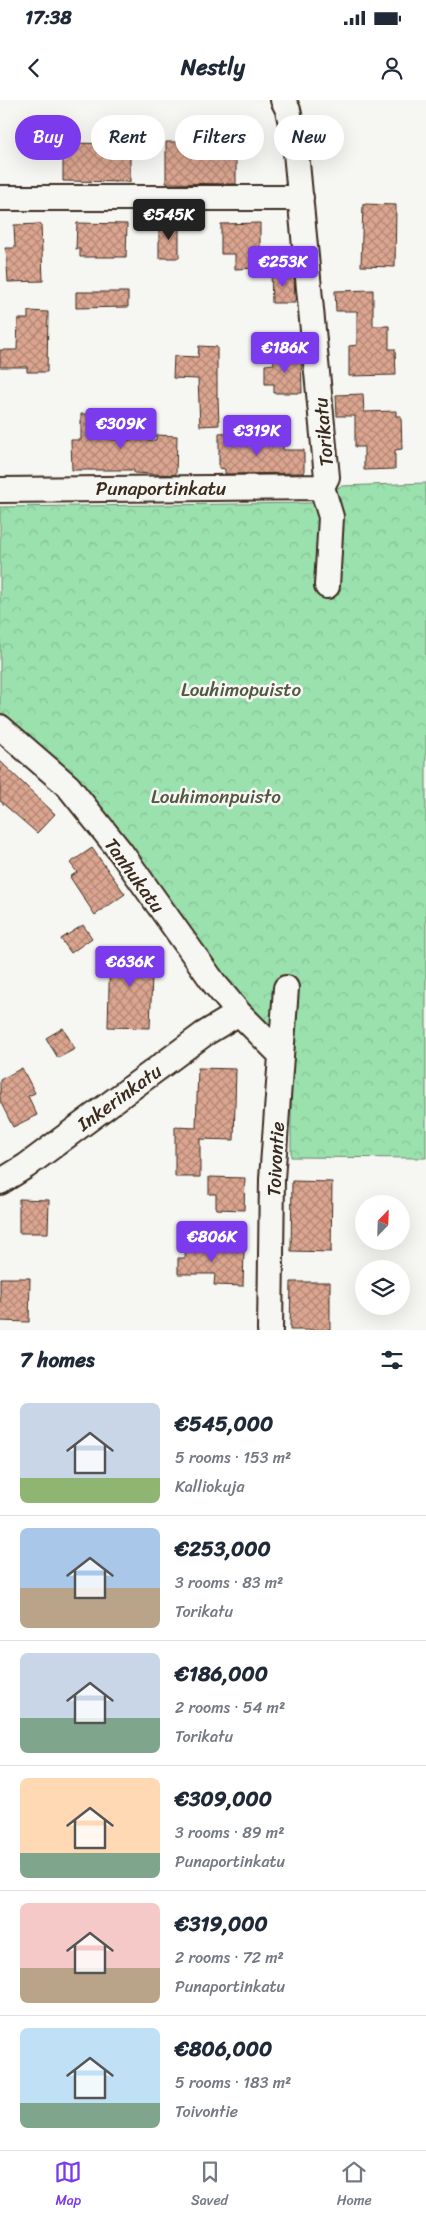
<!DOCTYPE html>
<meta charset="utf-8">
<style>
body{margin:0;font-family:Sriracha,sans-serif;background:#f2f2f3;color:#1f2937;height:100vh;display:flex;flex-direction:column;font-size:19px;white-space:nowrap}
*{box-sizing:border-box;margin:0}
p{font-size:16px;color:#747a83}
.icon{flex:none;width:28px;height:28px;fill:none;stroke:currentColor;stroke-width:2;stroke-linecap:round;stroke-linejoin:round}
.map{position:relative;height:1230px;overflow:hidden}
.panel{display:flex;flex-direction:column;background:#fff;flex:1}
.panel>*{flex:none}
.banner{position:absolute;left:15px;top:15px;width:396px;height:45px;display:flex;gap:10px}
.needle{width:32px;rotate:23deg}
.buttons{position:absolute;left:355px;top:1095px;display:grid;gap:10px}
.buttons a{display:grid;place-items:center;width:55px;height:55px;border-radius:50%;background:#fff;box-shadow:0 5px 20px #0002;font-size:25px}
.price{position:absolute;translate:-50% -42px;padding:0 11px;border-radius:5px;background:#7c3aed;color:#fff;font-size:16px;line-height:32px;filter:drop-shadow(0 1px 2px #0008)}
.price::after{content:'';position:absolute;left:50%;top:30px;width:15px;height:11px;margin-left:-8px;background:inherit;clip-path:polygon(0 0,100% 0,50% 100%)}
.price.on{background:#222;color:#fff}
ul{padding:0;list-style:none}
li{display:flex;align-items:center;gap:15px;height:125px;padding:0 20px}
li+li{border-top:1px solid #e0e1e3}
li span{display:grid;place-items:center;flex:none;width:140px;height:100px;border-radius:8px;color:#555}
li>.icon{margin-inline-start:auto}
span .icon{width:60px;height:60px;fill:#fffc;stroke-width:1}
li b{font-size:21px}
h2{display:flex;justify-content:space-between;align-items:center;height:60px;padding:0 20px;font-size:21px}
.chip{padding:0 18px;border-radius:22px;background:#fff;box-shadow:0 5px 20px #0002;font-size:18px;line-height:45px}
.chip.on{background:#7c3aed;color:#fff}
.status{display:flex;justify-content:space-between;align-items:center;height:35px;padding:0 25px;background:#fff;direction:ltr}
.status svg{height:14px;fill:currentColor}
header{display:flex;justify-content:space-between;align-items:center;height:65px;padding:0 20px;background:#fff;font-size:22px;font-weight:700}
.tab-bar{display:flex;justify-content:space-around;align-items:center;height:70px;border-top:1px solid #e0e1e3;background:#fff;font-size:14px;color:#747a83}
.tab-bar a{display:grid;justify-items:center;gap:2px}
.tab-bar .on{color:#7c3aed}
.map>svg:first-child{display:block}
.park{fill:url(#park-crowns);stroke:#6a8666}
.building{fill:url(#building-cross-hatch);stroke:#3b2a1e}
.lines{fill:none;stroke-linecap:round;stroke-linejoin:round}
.street-casing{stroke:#3b2a1e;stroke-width:28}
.street{stroke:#f6f6f2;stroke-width:24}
.labels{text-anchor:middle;stroke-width:5;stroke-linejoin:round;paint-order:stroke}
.street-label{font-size:19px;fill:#3b2a1e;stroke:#f6f6f2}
.park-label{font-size:19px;fill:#535842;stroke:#f6f6f2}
</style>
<div class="status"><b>17:38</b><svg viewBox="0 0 49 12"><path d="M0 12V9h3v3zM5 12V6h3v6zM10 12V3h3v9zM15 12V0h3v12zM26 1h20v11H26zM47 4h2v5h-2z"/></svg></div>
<header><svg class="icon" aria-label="back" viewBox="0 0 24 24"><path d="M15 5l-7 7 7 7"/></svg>Nestly<svg class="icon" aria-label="person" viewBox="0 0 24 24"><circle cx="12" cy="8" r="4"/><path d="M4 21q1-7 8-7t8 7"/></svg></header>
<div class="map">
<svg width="426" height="1230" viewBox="0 0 426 1230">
<defs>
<pattern id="park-crowns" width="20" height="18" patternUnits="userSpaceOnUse" patternTransform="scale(1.25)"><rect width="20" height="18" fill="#9ae1ae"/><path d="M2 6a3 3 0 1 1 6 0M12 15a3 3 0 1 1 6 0" fill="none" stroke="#86c195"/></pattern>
<pattern id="building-cross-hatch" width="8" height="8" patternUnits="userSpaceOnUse" patternTransform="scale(1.25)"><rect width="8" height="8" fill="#dba590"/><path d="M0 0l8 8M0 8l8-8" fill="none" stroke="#b38775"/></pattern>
</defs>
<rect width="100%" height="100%" fill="#f6f6f2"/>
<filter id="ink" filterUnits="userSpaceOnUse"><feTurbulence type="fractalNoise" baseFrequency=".02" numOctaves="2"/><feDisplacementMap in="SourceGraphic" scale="10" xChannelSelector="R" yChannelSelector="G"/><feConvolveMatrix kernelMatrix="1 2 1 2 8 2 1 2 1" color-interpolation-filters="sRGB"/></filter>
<g filter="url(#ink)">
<path class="park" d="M426,383V1058L291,1057V954L222,877L131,744L70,672L0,618V407L313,403L341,386Z"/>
<path class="building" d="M166,42H236V84L166,83Z
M63,43L130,44V82L63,81Z
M363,104L396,105L395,167L361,166Z
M77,123L127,124L126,157H80V149H76Z
M260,123V168L235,169V154H221V124Z
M41,124L43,181L8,182L6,148H15L14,125Z
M159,124H179V158H159Z
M271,172H294L295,203H272Z
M373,190V226H389V249H395L396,275L349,276V246L357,245V211H336L335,191Z
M76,192H128V207L76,208Z
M28,211L48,212L47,272H27V267H0V250H17L18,219H28Z
M199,246L217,247V298H218L219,325L200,326L198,279L173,278L174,256L198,257Z
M273,255H301L302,293H274V284H265V265L274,264Z
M363,294L364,312L396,311V316H401L402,349L395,350V369L364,370V347H355V316H337L336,295Z
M81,314H112V340H156V335L177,336L176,375L134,373V370H72L71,340H81Z
M237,332V340L264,339V344H283V350H304V373L225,374V369L219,368V333Z
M0,661L55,714L37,733L0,701Z
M92,748L125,794L95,815L70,777L77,772L70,763Z
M83,825L92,838L71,853L61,839Z
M110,848L153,849L150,928L108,927Z
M63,928L75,949L58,958L46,938Z
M22,968L35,993L28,996L37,1015L13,1027L0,1001V980Z
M198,968L236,969L234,1040L200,1039V1077H175V1027L196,1028Z
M209,1077L245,1078L244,1110L216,1109V1094H209Z
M292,1081L332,1082L331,1152L291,1151Z
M19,1099L49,1100L48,1133H19Z
M186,1136L207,1137V1150L244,1151L243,1186L214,1185L215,1174H178V1158H185Z
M0,1178H30L29,1222L0,1221Z
M291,1182H330V1230H290Z"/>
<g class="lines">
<defs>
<path id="street" d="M283,0L288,10L295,42L327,377L322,387L331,417L327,486
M0,98H301
M0,390L322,387
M0,627L68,686L120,751L214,883L239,913L280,954
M0,1082L26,1066L204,934L239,913
M270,1230L272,1079L286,888"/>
</defs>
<use href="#street" class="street-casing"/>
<use href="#street" class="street"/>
</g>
</g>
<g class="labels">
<g class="street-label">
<text transform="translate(323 332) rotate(-95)" y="7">Torikatu</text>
<text x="161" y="395">Punaportinkatu</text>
<text transform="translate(135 775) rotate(54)" y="7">Tanhukatu</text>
<text transform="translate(119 997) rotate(-36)" y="7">Inkerinkatu</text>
<text transform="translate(275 1059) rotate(-87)" y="7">Toivontie</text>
</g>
<g class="park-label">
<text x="241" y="596">Louhimopuisto</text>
<text x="216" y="703">Louhimonpuisto</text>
</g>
</g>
</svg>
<div class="buttons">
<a><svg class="needle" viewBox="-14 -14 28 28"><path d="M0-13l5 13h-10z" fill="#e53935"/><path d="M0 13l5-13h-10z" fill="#747a83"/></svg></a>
<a><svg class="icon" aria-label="layers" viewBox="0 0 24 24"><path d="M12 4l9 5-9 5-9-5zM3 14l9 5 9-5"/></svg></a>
</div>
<b class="price on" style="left:169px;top:141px">€545K</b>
<b class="price" style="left:283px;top:188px">€253K</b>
<b class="price" style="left:285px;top:274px">€186K</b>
<b class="price" style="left:121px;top:350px">€309K</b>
<b class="price" style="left:257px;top:357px">€319K</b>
<b class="price" style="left:130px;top:888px">€636K</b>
<b class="price" style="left:212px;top:1163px">€806K</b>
<div class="banner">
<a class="chip on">Buy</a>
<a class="chip">Rent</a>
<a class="chip">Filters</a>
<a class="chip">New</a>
</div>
</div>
<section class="panel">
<h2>7 homes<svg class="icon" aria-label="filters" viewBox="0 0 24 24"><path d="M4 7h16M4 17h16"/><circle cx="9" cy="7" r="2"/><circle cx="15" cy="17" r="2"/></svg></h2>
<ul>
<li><span style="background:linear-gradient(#c9d6e8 75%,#8fb573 0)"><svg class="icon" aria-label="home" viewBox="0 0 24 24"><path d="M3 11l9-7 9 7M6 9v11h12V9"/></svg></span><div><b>€545,000</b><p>5 rooms · 153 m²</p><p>Kalliokuja</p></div></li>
<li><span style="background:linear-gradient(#a9c7e8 60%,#b9a48a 0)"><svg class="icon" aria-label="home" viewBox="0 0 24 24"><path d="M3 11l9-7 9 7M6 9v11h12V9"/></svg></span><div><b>€253,000</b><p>3 rooms · 83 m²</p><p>Torikatu</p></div></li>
<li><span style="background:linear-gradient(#c9d6e8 65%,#7fa58c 0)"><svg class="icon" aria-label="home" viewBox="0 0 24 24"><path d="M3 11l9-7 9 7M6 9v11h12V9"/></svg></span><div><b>€186,000</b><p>2 rooms · 54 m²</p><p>Torikatu</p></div></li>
<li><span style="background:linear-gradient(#ffd9b3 75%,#7fa58c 0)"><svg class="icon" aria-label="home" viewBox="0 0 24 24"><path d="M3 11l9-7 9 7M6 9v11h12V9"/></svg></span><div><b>€309,000</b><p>3 rooms · 89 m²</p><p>Punaportinkatu</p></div></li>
<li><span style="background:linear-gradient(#f6c9c9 65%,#b9a48a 0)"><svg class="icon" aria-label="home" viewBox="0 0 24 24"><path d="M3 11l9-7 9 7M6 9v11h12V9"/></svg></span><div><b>€319,000</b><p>2 rooms · 72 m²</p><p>Punaportinkatu</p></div></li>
<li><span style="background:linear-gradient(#bfe0f5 75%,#7fa58c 0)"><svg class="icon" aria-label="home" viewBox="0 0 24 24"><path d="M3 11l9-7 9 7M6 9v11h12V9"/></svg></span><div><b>€806,000</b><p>5 rooms · 183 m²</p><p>Toivontie</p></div></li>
</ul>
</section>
<nav class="tab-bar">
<a class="on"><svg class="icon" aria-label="map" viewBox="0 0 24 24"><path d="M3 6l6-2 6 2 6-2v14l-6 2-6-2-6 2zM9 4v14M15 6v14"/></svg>Map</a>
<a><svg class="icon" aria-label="saved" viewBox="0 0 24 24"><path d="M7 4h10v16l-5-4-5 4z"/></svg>Saved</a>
<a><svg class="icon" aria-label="home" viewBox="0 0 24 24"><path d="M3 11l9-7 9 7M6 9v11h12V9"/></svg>Home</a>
</nav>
